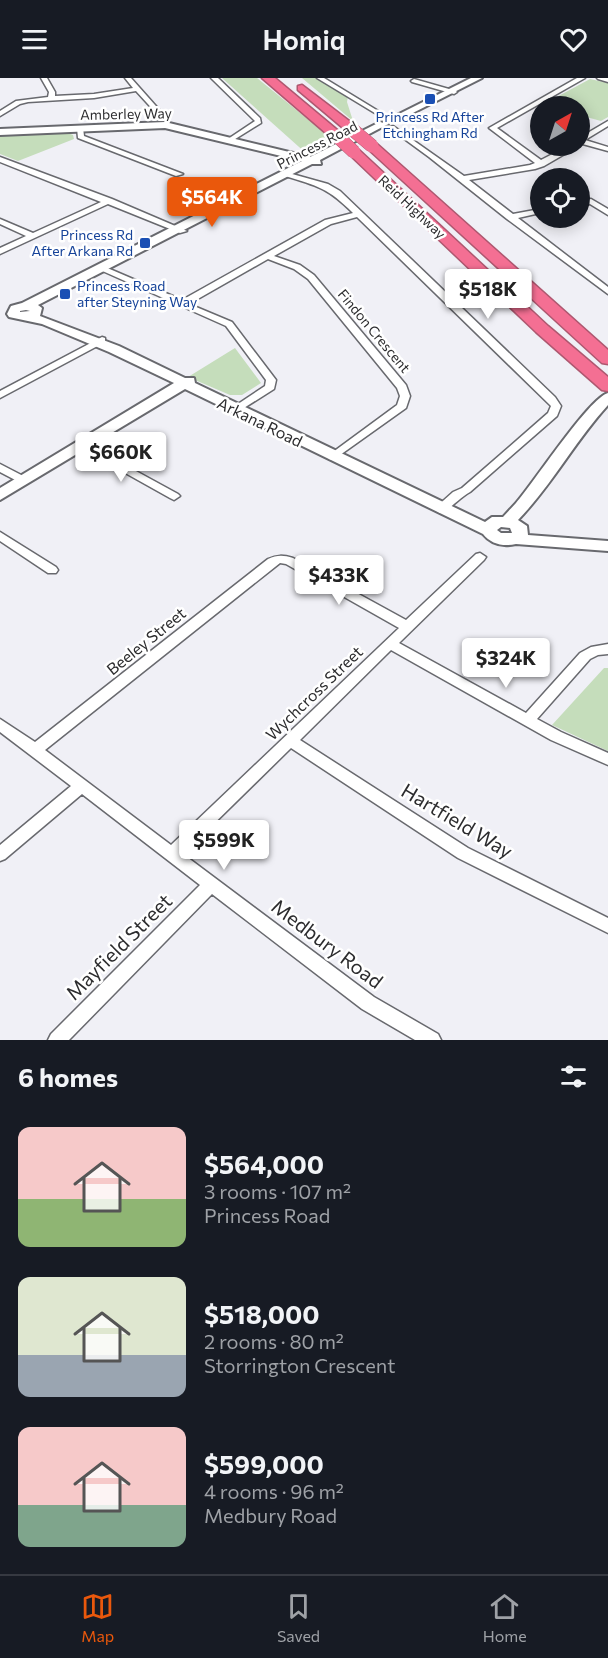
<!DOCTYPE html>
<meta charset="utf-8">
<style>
body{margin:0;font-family:Commissioner,sans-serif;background:#20242c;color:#f1f3f6;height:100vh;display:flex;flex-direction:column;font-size:22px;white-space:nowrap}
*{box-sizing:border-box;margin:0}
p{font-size:20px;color:#9ea1a6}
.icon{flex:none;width:33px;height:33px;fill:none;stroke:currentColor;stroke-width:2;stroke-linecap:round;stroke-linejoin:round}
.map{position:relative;height:962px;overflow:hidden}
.details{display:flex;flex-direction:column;background:#171b24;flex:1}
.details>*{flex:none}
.needle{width:39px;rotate:39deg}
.controls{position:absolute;left:530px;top:18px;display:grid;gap:12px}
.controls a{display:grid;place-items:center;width:60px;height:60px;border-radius:50%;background:#171b24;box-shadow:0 3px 15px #0003;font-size:30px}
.price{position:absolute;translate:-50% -51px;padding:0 14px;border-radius:6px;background:#fff;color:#222;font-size:20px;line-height:39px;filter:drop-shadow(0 2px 3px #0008)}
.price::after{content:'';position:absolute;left:50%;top:36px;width:18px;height:14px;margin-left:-9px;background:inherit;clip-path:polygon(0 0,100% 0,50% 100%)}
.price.selected{background:#ea580c;color:#fff}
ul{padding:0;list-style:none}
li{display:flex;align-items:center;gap:18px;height:150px;padding:0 18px}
li span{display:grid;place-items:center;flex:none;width:168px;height:120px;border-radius:12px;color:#555}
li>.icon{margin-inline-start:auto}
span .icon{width:72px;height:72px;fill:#fffc;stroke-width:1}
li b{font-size:26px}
h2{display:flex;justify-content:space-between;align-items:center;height:72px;padding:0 18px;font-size:26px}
header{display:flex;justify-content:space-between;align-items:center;height:78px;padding:0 18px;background:#171b24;font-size:27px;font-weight:600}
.dock{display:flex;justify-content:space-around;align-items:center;height:84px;border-top:2px solid #363941;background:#171b24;font-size:16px;color:#9ea1a6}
.dock a{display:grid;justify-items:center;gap:3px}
.dock .selected{color:#ea580c}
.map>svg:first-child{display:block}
.green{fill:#c5ddbb}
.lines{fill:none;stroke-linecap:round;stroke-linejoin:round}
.street-casing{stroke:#68696e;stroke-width:3}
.secondary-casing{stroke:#68696e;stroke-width:4}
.highway-casing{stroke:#ae5870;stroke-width:3}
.street{fill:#fff;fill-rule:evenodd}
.secondary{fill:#fff;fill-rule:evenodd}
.highway{fill:#f46f93;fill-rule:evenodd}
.highway-bridge-casing{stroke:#ae5870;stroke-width:14;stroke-linecap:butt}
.highway-bridge{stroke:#f46f93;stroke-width:13}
.transit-dot{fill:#1a4fb4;stroke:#fff;stroke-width:2}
.labels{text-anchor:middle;stroke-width:5;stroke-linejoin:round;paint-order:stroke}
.far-street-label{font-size:14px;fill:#2c2c2e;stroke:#fff}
.far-transit-label{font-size:14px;fill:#164399;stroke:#fff}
.street-label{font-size:16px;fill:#2c2c2e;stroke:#fff}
.near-street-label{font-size:20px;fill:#2c2c2e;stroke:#fff}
</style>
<header><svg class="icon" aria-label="menu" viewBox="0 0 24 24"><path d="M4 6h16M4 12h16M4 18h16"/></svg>Homiq<svg class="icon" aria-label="heart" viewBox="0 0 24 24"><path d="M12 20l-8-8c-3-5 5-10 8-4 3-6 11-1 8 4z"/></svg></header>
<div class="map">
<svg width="608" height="962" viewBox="0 0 608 962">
<rect width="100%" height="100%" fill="#f0f0f6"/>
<path class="green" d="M222,0H257L336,64L308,77Z
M302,0H326L348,18L347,24L353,43Z
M590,1L608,5V39L601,43L579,37V28L542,27Z
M63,53L73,57L74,61L18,83L0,76V56Z
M235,270L261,305L242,317H230L188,299Z
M604,590H608V673L552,647Z"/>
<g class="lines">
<defs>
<path id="street" d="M41,0H47L55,14V18L94,16L133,10L125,0H131L163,36L158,37L136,13L94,20L28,24L20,26L0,38V33L16,23L48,19L49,14Z
M211,0H218L260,40L261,45L232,63H228V61L255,43Z
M317,0H324L393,42L388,43Z
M577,0H585L497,50L541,82L568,68H575V70L544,88L535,91L469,102L513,136L540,131V135L518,140L608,209V216L507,141L429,79L388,49L393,48L464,98L530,87L535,85L489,50Z
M597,0H608V4L598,1Z
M414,1L456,13L457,14L454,16L412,4L411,3Z
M608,43V48L585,62L608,69V73L579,65V60Z
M80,48L83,50L84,58L183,96L176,98L78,60L77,50Z
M0,79L112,121L187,153L180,155L108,126L0,176V170L26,158L0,146V141L33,155L101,124L0,84Z
M285,94L328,106L340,113L555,319L561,328L557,338L470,414C459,420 451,431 440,435L434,431L453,414L462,410L548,335L551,328L357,139L331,146L274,178L300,187L314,197L406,307L410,318L406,330L333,382L329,381L328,379L329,377L397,327L400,318L397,310L308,201L294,191L268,181L189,226L232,244L276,302L274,311L236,335L231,332L232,330L265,308L266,302L226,248L98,191L105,189L182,222L325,142L353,135C328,110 318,108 285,98Z
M591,121L608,131V137L590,126L579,128V124Z
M102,259L105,260V264L0,320V313Z
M81,363L178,416L180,418L174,422L170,420L77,368L76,366Z
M0,386L27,400L29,402L27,404H19L0,394Z
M0,454L56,489L58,492L56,495H48L0,463Z
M480,475L486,479L484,482L399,565L526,635L580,575L591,569L608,566V576L598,577L590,581L537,641L561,654L608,675V687L551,662L391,572L300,662L468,770L608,840V855L458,780L291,670L183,776L374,919L438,956L441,962H415L362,931L212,816L69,962H48L51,956L200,807L82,716L5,781L0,783V767L71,708L0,654V641L35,664L268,481C277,477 283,477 293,480L406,542L476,476ZM280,485L286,486L399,550L171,767L45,672Z"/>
<path id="secondary" d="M471,0H482L395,44L387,42Z
M165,44L310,79L380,44L388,46L320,82L321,86H312L38,227L42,230L40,238L119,268L185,300H194L195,305L485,444L492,439H503L516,425C533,406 589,320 608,315V327C575,363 552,407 518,442L527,448L528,457L608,463V473L516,466C503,469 491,466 483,456L185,311L0,422V410L174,305L109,274L42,246L9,239L7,236L11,228L22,225L302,83L165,50L0,57V51ZM26,232L30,233L20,234V233ZM501,449L510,450L512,455H501L497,452Z"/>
<path id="highway" d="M262,0H275L342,56L344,59L342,62H334Z
M302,7L357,49V55H349L298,12V8Z
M372,64L376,65L608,272V286L602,285L368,71L366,68L368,65Z
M354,70L358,71L548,248L608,299V313L602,312L536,254L350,77L348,74Z"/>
</defs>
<use href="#street" class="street-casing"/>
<use href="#secondary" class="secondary-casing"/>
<use href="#highway" class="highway-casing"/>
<use href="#street" class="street"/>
<use href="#secondary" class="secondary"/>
<use href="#highway" class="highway"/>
<defs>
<path id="highway-bridge" d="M353,52L372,68
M338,59L354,74"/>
</defs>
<use href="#highway-bridge" class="highway-bridge-casing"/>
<use href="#highway-bridge" class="highway-bridge"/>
</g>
<g class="transit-dot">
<rect x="424" y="15" width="12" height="12" rx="3"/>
<rect x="139" y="159" width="12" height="12" rx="3"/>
<rect x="59" y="210" width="12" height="12" rx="3"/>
</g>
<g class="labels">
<g class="far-street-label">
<text transform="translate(126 36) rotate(-1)" y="5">Amberley Way</text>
<text transform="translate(317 67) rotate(-27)" y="5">Princess Road</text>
<text transform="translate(412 129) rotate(43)" y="5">Reid Highway</text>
<text transform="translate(374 253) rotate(50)" y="5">Findon Crescent</text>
</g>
<g class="far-transit-label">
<text x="430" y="44">Princess Rd After<tspan x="430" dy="16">Etchingham Rd</tspan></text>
<text x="133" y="162" text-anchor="end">Princess Rd<tspan x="133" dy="16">After Arkana Rd</tspan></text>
<text x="77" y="213" text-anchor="start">Princess Road<tspan x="77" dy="16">after Steyning Way</tspan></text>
</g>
<g class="street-label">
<text transform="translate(260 344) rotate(26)" y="6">Arkana Road</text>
<text transform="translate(146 563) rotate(-39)" y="6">Beeley Street</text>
<text transform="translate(314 615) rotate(-44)" y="6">Wychcross Street</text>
</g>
<g class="near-street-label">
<text transform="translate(457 743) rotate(31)" y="7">Hartfield Way</text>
<text transform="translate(327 866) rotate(37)" y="7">Medbury Road</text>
<text transform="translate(119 869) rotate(-45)" y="7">Mayfield Street</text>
</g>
</g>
</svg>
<div class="controls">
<a><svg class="needle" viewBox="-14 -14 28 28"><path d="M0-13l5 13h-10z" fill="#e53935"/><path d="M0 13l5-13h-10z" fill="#9ea1a6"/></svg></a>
<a><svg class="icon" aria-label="locate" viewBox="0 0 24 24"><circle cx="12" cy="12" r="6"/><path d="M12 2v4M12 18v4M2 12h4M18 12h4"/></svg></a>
</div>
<b class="price selected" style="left:212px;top:150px">$564K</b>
<b class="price" style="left:488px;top:242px">$518K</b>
<b class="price" style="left:121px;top:405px">$660K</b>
<b class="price" style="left:339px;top:528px">$433K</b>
<b class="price" style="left:506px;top:611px">$324K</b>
<b class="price" style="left:224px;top:793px">$599K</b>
</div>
<section class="details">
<h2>6 homes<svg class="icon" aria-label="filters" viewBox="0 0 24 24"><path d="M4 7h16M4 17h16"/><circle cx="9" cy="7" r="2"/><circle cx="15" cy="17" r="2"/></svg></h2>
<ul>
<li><span style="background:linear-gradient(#f6c9c9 60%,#8fb573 0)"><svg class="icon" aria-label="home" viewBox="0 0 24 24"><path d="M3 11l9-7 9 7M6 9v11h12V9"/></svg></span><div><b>$564,000</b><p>3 rooms · 107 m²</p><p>Princess Road</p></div></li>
<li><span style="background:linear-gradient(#dfe7d0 65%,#9aa5b1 0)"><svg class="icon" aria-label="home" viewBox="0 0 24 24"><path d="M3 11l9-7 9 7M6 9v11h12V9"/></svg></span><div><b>$518,000</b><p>2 rooms · 80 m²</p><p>Storrington Crescent</p></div></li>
<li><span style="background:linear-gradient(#f6c9c9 65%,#7fa58c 0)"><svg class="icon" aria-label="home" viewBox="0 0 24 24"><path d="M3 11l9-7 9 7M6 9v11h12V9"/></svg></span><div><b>$599,000</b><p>4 rooms · 96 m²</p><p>Medbury Road</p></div></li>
</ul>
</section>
<nav class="dock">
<a class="selected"><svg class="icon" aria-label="map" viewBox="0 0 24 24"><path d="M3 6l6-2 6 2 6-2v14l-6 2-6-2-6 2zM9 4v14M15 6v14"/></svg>Map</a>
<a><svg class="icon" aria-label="saved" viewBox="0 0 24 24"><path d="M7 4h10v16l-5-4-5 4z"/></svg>Saved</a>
<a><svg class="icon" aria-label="home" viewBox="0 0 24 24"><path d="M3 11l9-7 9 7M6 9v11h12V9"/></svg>Home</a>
</nav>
